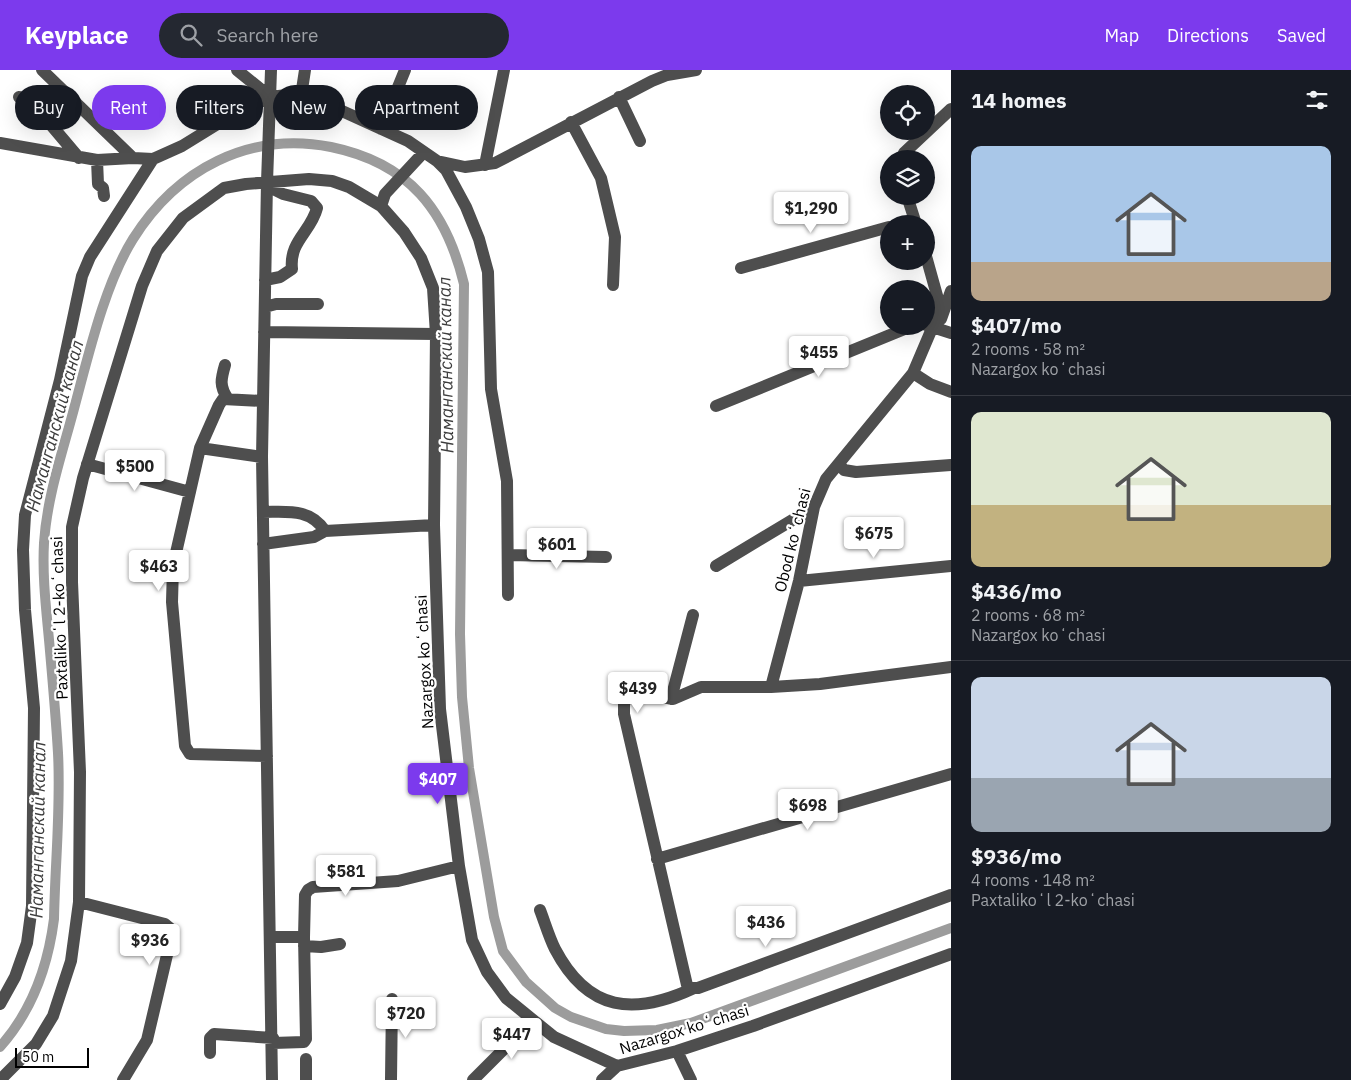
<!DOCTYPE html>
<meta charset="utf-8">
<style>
body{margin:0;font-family:"IBM Plex Sans",sans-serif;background:#242831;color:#f1f3f6;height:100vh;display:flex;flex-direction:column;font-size:19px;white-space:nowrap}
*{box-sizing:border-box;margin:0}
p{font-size:16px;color:#9ea1a6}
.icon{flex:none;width:28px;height:28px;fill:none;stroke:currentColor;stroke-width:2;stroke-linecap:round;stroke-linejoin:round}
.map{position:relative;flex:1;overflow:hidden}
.panel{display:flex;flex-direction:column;background:#171b24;width:400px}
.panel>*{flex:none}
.hud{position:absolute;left:15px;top:15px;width:475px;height:45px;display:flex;gap:10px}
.fabs{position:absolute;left:880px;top:15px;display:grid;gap:10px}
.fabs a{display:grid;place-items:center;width:55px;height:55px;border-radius:50%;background:#171b24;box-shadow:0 5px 20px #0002;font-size:25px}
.scale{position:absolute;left:15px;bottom:12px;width:74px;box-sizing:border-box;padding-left:5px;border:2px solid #000;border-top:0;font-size:14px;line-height:18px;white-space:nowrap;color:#000;-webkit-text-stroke:4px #fff;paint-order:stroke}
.price{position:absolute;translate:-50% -42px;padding:0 11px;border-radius:5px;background:#fff;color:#222;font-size:16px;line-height:32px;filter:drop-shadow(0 1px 2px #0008)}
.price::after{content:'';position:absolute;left:50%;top:30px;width:15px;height:11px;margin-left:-8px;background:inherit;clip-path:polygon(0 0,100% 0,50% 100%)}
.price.on{background:#7c3aed;color:#fff}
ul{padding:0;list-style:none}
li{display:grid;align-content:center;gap:10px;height:265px;padding:0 20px}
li+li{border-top:1px solid #363941}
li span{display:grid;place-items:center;height:155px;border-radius:10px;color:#555}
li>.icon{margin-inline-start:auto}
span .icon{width:90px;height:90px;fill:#fffc;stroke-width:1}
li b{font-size:21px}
h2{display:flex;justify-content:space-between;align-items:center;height:60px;padding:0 20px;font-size:21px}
.chip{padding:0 18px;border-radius:22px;background:#171b24;box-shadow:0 5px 20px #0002;font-size:18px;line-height:45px}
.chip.on{background:#7c3aed;color:#fff}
header{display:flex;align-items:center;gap:30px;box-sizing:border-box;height:70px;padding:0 25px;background:#7c3aed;color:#fff}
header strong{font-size:24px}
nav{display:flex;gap:28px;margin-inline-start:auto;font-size:18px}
.search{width:350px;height:45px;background:#242831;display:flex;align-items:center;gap:12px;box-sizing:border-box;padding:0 18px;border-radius:28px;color:#9ea1a6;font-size:19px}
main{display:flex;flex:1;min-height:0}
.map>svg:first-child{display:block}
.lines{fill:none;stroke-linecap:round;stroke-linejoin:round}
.canal{stroke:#9c9c9c;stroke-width:10}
.minor{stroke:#4e4e4e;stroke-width:12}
.labels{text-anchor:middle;stroke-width:4.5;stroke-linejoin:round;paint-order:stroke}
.street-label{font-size:16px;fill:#000;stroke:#fff}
.water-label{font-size:18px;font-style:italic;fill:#3d3d3d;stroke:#fff}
</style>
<header>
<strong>Keyplace</strong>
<div class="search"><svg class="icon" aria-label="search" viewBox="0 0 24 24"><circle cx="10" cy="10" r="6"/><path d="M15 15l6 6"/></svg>Search here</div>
<nav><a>Map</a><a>Directions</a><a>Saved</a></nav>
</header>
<main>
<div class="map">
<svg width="951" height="1010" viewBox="0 0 951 1010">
<rect width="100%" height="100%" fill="#fff"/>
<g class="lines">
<path class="canal" d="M0,977C32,941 48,896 54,849C55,794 61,738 58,683C56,649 53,615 50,581C47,545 42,510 44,473C47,426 63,381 75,335C89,283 105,214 133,169C177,99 249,61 331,77C409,93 446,140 464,214L460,564L462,627L469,698L494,847L503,881L526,912L555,938L571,947L606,959L624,961L657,960L691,953L951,858"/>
<path class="minor" d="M42,0L133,88
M237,0L269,26
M271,0L267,112L262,387L272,1010
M301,26L305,0
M19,27L46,49L79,88
M619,27L640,71
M571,52L601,108L615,167L613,215
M381,59L405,0
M0,73L97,90L133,88L153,89L182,76L242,39L270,27L287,25L310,28L342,41L408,71L437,91L446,100L466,137L479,169L488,202L491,319L507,411L508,525
M902,89L904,83L951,39
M97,90L98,114L103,118L104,126
M437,91L465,97L495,93L652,11L667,5L696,0
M485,95L504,0
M907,126L916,154
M381,136L385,124L424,82
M901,154L914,150
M926,186L938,229L933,256L913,303L826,409L814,437L799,511L771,617L820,614L951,597
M741,198L889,157
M265,210L280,207L292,199C289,171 311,162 317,138L311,131L283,124L267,116
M265,237L276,234H318
M941,249L951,221
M926,255L951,263
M264,262L436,264
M225,295C221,309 219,316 228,329
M913,303L930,314L951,322
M263,331L223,329L219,335L200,378L173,496L172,532L185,676L190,684L267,686
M716,336L912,256
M200,378L262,387
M87,394L190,422
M839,394L844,400L856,402L951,395
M263,442C287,442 310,438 325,461L434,455
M263,474L314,467L325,461
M508,485L606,487
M716,496L814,437
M799,511L951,496
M771,617H701L673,629C654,628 639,608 624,633V644L687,915L690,918H698L951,825
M671,629L693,545
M657,789L951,704
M79,832L165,854L171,859V868L147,970L123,1010
M540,840C545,853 549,867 555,879C588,942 634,946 694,918
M271,867H304L305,825L308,820L313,817L398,811L459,796
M304,876L321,877L340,874
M0,934L15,907L27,873L32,836L34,638L25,540L23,480L25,445L60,310L82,206L90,187L153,89
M273,973L304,972L306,969L304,867
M677,981L691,1010
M210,983V968L214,964L273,968
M306,989V1010
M0,1010L36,974L53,946L71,891L79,832L80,702L72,512V457L83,408L142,216L157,181L183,148L224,118L246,114L309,109L332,111L349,117L381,136L404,162L421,188L433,218L436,264L434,455L440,639L459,796L472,870L487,902L506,928L554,967L617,996L677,981L753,956L951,884
M391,1010L392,929
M473,1010L533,950
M602,1010L617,996"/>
</g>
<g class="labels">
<g class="street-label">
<text transform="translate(792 470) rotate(-76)" y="6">Obod koʻchasi</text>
<text transform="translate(59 548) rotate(-92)" y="6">Paxtalikoʻl 2-koʻchasi</text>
<text transform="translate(424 592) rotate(-93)" y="6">Nazargox koʻchasi</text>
<text transform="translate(684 959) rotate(-17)" y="6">Nazargox koʻchasi</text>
</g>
<g class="water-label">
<text transform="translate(446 295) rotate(-91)" y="6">Наманганский канал</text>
<text transform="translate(55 356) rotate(-75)" y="6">Наманганский канал</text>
<text transform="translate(38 760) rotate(-89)" y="6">Наманганский канал</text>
</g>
</g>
</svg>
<div class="fabs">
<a><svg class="icon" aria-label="locate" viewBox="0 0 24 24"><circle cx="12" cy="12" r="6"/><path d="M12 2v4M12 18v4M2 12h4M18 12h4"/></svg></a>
<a><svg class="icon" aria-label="layers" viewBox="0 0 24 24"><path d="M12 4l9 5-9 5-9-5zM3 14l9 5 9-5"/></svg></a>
<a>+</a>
<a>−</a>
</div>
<div class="scale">50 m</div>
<b class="price" style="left:811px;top:164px">$1,290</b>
<b class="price" style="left:819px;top:308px">$455</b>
<b class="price" style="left:135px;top:422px">$500</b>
<b class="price" style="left:874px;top:489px">$675</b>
<b class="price" style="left:557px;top:500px">$601</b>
<b class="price" style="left:159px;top:522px">$463</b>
<b class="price" style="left:638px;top:644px">$439</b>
<b class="price on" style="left:438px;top:735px">$407</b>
<b class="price" style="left:808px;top:761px">$698</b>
<b class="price" style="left:346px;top:827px">$581</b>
<b class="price" style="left:766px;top:878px">$436</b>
<b class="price" style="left:150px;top:896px">$936</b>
<b class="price" style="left:406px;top:969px">$720</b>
<b class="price" style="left:512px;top:990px">$447</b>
<div class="hud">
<a class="chip">Buy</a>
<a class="chip on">Rent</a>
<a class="chip">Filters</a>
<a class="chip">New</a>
<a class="chip">Apartment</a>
</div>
</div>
<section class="panel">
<h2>14 homes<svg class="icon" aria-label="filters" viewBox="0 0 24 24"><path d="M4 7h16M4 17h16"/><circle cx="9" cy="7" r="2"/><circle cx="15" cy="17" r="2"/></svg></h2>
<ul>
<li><span style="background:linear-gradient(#a9c7e8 75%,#b9a48a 0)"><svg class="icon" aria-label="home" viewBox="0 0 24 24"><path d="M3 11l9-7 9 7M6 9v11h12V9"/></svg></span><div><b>$407/mo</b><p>2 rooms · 58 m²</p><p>Nazargox koʻchasi</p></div></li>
<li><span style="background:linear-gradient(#dfe7d0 60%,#c2b280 0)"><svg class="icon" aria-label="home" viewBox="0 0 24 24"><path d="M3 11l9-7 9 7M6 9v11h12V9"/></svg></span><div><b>$436/mo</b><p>2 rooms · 68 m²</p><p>Nazargox koʻchasi</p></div></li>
<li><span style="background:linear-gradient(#c9d6e8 65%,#9aa5b1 0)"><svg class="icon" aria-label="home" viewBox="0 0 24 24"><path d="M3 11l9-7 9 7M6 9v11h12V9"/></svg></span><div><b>$936/mo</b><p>4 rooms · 148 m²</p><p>Paxtalikoʻl 2-koʻchasi</p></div></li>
</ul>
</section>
</main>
